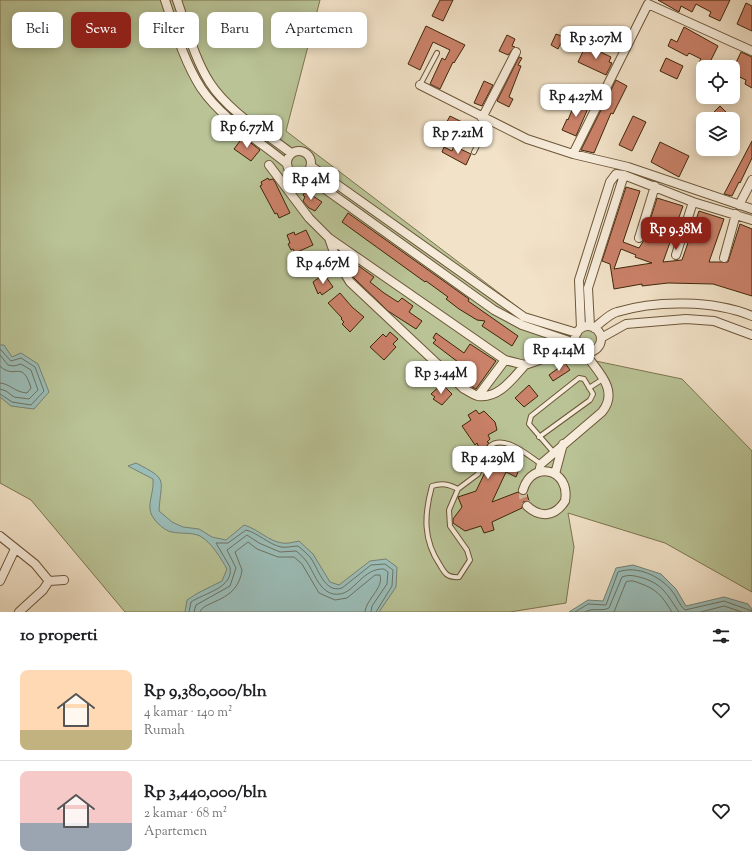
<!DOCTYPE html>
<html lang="id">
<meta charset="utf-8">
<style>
body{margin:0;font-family:"Sorts Mill Goudy",serif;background:#f2f2f2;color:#202124;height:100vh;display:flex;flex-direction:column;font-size:15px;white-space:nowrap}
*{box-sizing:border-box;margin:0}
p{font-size:13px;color:#757577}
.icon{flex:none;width:22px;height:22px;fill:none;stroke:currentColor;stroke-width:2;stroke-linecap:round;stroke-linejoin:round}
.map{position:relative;height:612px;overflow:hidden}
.details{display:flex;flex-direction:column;background:#fff;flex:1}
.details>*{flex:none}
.top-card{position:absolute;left:12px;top:12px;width:400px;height:36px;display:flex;gap:8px}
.buttons{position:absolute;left:696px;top:60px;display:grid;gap:8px}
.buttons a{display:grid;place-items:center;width:44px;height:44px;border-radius:8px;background:#fff;box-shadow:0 2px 10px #0003;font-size:20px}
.price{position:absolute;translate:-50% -34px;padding:0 9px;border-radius:8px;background:#fff;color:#222;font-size:13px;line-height:26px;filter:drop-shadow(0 1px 2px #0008)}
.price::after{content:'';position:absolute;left:50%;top:24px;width:12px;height:9px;margin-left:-6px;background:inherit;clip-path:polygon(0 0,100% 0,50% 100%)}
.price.on{background:#8f2418;color:#fff}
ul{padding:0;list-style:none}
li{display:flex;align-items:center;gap:12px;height:100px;padding:0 20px}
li+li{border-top:1px solid #e0e0e0}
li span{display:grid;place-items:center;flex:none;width:112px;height:80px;border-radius:8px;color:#555}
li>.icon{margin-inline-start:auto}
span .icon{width:48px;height:48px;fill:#fffc;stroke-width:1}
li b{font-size:17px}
h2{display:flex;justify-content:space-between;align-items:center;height:48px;padding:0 20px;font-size:17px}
.pill{padding:0 14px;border-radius:8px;background:#fff;box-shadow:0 2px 10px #0003;font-size:14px;line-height:36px}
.pill.on{background:#8f2418;color:#fff}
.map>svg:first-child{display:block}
.green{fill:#b9c396;stroke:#7c754f}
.water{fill:#9bbdb8;stroke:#768172}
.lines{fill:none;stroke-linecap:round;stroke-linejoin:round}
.shore{stroke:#6d7260;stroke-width:1}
.building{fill:#ca8169;stroke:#3f2708;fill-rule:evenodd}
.minor-tunnel{stroke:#cebda2;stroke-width:8;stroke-dasharray:8 4;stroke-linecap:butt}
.service-casing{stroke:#6c5638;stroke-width:6}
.minor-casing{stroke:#6c5638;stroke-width:10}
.service{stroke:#f7ecdb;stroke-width:4}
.minor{stroke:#f7ecdb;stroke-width:8}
</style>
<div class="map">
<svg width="752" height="612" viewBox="0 0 752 612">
<rect width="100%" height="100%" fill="#f2e2c8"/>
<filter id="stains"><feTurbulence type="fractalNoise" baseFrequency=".005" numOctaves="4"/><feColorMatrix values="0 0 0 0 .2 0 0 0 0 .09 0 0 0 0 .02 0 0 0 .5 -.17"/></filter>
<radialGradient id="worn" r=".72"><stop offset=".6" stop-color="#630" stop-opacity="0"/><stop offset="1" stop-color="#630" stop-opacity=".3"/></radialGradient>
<path class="green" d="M0,0H320L286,131L586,359L682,379L752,451V592L665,543L568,513L574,547L566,603L510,612H125L31,500L0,483Z
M579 339a9 9 0 1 1 18 0a9 9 0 1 1-18 0Z"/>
<path class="water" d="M0,345H4L12,357L21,353L38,364L49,392L34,409L11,406L0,397Z
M136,463C169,480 161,478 159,511L172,522L183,527L199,529L212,537L226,540L244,525C258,529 268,541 282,543C287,544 294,542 299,541L313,554L330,582L339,585L370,561L386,559L397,567L396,587L379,612H185L187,600L198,593L222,581L227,569C220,557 212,543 200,536C191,532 181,534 172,532C164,531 150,518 150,509C149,500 154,491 153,479L128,466Z
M633,565L661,574L676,589L686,606L724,597L748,604L752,609V612H569L588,600L603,601L616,568Z"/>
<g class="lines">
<path class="shore" d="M0,349L11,361L21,358L35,367L44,391L31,405L12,402L0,394
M0,355L8,365L14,366L21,364L31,370L38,390L29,399L14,397L6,391L0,389
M0,366C15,381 22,358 31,388L27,393C14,392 11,384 0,383
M189,612L191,602C204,593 234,588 230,567L216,543H228L246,530C258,533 268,544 281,547C286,548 293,546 298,546C302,549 306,553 310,557C318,567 324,594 342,588L371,565L385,564L393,570L392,586L376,612
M194,612L196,605L230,586L236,568L227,550L247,535L259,543L280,552L296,551C300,554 304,558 307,562C315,574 321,597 340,594C355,592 363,568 384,569L388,572L387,584L372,606L371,612
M200,612C203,600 238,603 242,570L235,552L248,542L257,549L278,557H294L302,564L319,593L335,600L347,598L375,575H380C384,588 366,599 365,612
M575,612L588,604L606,605L618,572C637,565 660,576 672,591C677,597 679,605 685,610L724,601L752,611
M585,612C593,607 601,612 609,608L622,577C630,574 635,576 643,578C664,585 667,595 679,612
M614,612L626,582C631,580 634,581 639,583C657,589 662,596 672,612
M701,612L724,606L742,612"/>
</g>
<path class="building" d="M440,0H453L443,21L432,16Z
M658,0H730L720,21L709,16L711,12L696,4L692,12L681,6L679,12Z
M746,3L752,6V31L737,24Z
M426,26L465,45L454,63L453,62L440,89L430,84L442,58L445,60L450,50L433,42L420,70L408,64Z
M684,27L718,46L708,66L699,62L701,59L689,53L687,56L668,46L671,39L677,42Z
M556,34L564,37L558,49L551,45Z
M507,35L515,39L512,46L515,47L508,55L499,51Z
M586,45L611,57L609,62L612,63L606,75L578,62Z
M741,52L752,57V88L745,84L746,80L733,74V69Z
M519,57L522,58L518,65L521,66L509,97L513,99L509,107L497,101Z
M666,58L683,66L677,79L660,71Z
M616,80L627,86L613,114L611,113L594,153L581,150Z
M484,81L493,85L482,106L474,103Z
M576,100L589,106L576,136L562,130L567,119L568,120Z
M720,106L727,113L721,119H717L712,114Z
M450,116L462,122L457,133L444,127Z
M633,116L646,122L632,151L619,145Z
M243,137L260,150L251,161L234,149Z
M752,141V158L740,183L739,182L732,196L724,194Z
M660,142L689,156L679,177L651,162Z
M454,146L471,154L466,165L442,152L444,147L452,151Z
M268,178L269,180L273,179L275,182L290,213L279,218L277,213L275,214L260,186L262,185L261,182Z
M626,187L640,191L623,242L639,248L644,240L657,198L683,206L663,262L682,260L699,211L724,219L709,262H728L740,224L752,229V296L713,284L668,283L642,286V284L614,289L610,264L602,261ZM621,249L636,255L635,257L652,263L614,269Z
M307,189L311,192L310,194L322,202L315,211L309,208L303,201L305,197L303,195Z
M348,213L469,299L468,301L518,336L512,346L482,326L485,321L477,320L459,309L446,299L448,297L426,281L425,282L342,222Z
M306,230L313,245L295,253L293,249L291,250L288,244L290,243L287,235L294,232L295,235Z
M356,264L374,277L370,282L384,293L398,302L402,298L413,306L409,312L422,321L416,329L388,311L354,278L350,272Z
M324,274L333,287L322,295L320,292L318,294L313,282Z
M340,293L352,307L364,317L350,332L342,324L344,322L341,319L342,318L328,303Z
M390,332L398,339L393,344L396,347L384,360L370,347L383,334L386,337Z
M436,333L464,353L470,344L496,361L476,389L467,384L452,371L458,362L433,343L436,340L433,338Z
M531,339L543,343L542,353L527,349Z
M565,363L570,370L553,381L549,375Z
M442,384L452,394L442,405L433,399L435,397L431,394Z
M529,385L538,396L524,407L515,398Z
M476,410L479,414L484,411L495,422L497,430L488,435L490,439L487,442L489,443L487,445L488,449L496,447L523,460L516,477L506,472L492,502L518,492L521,495L527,494L529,501L523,502L522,508L492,522L494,530L484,533L481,526L465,531L453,523V519L462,507L458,497L476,491L489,464L487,458L483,457L477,443L475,445L462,426L471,420L468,415Z"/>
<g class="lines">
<path class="minor-tunnel" d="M523,490V497L527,506"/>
<defs>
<path id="service" d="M420,85L437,53
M474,152L489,121
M589,388L603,379
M539,437L590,400L593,394L584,379L579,378L531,416L529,424L555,454
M490,446C504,434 529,456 541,464
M458,489C448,484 442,483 432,486C424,515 423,540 440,565C445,574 448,578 459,577L470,560L467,550L450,526L449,510L458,489L478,474L484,460"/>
<path id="minor" d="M165,0C175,30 184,61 201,88C222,119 258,140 286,163
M177,0C187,28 194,58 210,83C229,112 264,132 291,153
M420,85L527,139L573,154L628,167L752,209
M482,118L516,52
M287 163a12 12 0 1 1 24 0a12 12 0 1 1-24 0Z
M573,154L648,4L752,51
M269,165L309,218L329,238L505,360L525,365L577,347
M311,166L524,317L577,333
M304,174L494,310L522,325L575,343
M739,205L752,180
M329,238L337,261L350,282L464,389C468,391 474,395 478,396C499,399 513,378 525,365
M639,238L655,186
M676,255L693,202
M724,258L736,214
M575 339a13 13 0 1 1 26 0a13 13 0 1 1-26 0Z
M590,326L588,288L624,175
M581,328L579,280L610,182L616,174L624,175L693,202L752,220
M594,328C601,323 609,314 617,312C656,300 714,300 752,316
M601,338L626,324L686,319L714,321L752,335
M478,396L505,360
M539,472L541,464L602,412C620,390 597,371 584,352
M555,474L563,444
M523,490C532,459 571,469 565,501C555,517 540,518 527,506
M0,536L35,564L49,581L43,590L19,612
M0,581L15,549
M49,581L64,580"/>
</defs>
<use href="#service" class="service-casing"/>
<use href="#minor" class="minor-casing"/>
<use href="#service" class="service"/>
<use href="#minor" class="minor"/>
</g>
<rect width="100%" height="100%" filter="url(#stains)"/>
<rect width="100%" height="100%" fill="url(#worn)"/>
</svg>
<div class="buttons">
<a><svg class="icon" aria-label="locate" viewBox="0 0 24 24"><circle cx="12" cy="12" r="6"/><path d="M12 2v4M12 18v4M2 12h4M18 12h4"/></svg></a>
<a><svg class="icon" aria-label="layers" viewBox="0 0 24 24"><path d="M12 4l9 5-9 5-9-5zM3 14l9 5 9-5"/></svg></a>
</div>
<b class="price" style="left:596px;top:60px">Rp 3.07M</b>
<b class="price" style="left:576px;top:118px">Rp 4.27M</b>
<b class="price" style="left:247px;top:149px">Rp 6.77M</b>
<b class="price" style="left:458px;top:155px">Rp 7.21M</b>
<b class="price" style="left:311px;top:201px">Rp 4M</b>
<b class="price on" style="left:676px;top:251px">Rp 9.38M</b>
<b class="price" style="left:323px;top:285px">Rp 4.67M</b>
<b class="price" style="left:559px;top:372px">Rp 4.14M</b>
<b class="price" style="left:441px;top:395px">Rp 3.44M</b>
<b class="price" style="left:488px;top:480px">Rp 4.29M</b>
<div class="top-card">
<a class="pill">Beli</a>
<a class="pill on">Sewa</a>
<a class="pill">Filter</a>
<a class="pill">Baru</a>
<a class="pill">Apartemen</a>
</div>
</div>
<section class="details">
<h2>10 properti<svg class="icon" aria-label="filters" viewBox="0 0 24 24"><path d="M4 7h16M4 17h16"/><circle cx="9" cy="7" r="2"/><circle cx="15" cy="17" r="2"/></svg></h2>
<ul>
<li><span style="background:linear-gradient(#ffd9b3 75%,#c2b280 0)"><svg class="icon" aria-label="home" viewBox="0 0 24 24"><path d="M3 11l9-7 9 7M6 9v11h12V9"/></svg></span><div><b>Rp 9,380,000/bln</b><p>4 kamar · 140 m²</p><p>Rumah</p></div><svg class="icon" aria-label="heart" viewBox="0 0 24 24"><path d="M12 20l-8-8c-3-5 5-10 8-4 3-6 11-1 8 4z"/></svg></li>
<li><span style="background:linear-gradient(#f6c9c9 65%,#9aa5b1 0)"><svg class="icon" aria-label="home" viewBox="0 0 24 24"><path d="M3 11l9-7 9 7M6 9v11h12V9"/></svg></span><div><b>Rp 3,440,000/bln</b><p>2 kamar · 68 m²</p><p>Apartemen</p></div><svg class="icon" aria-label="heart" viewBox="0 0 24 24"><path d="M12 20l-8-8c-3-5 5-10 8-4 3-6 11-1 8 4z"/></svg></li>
</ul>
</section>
